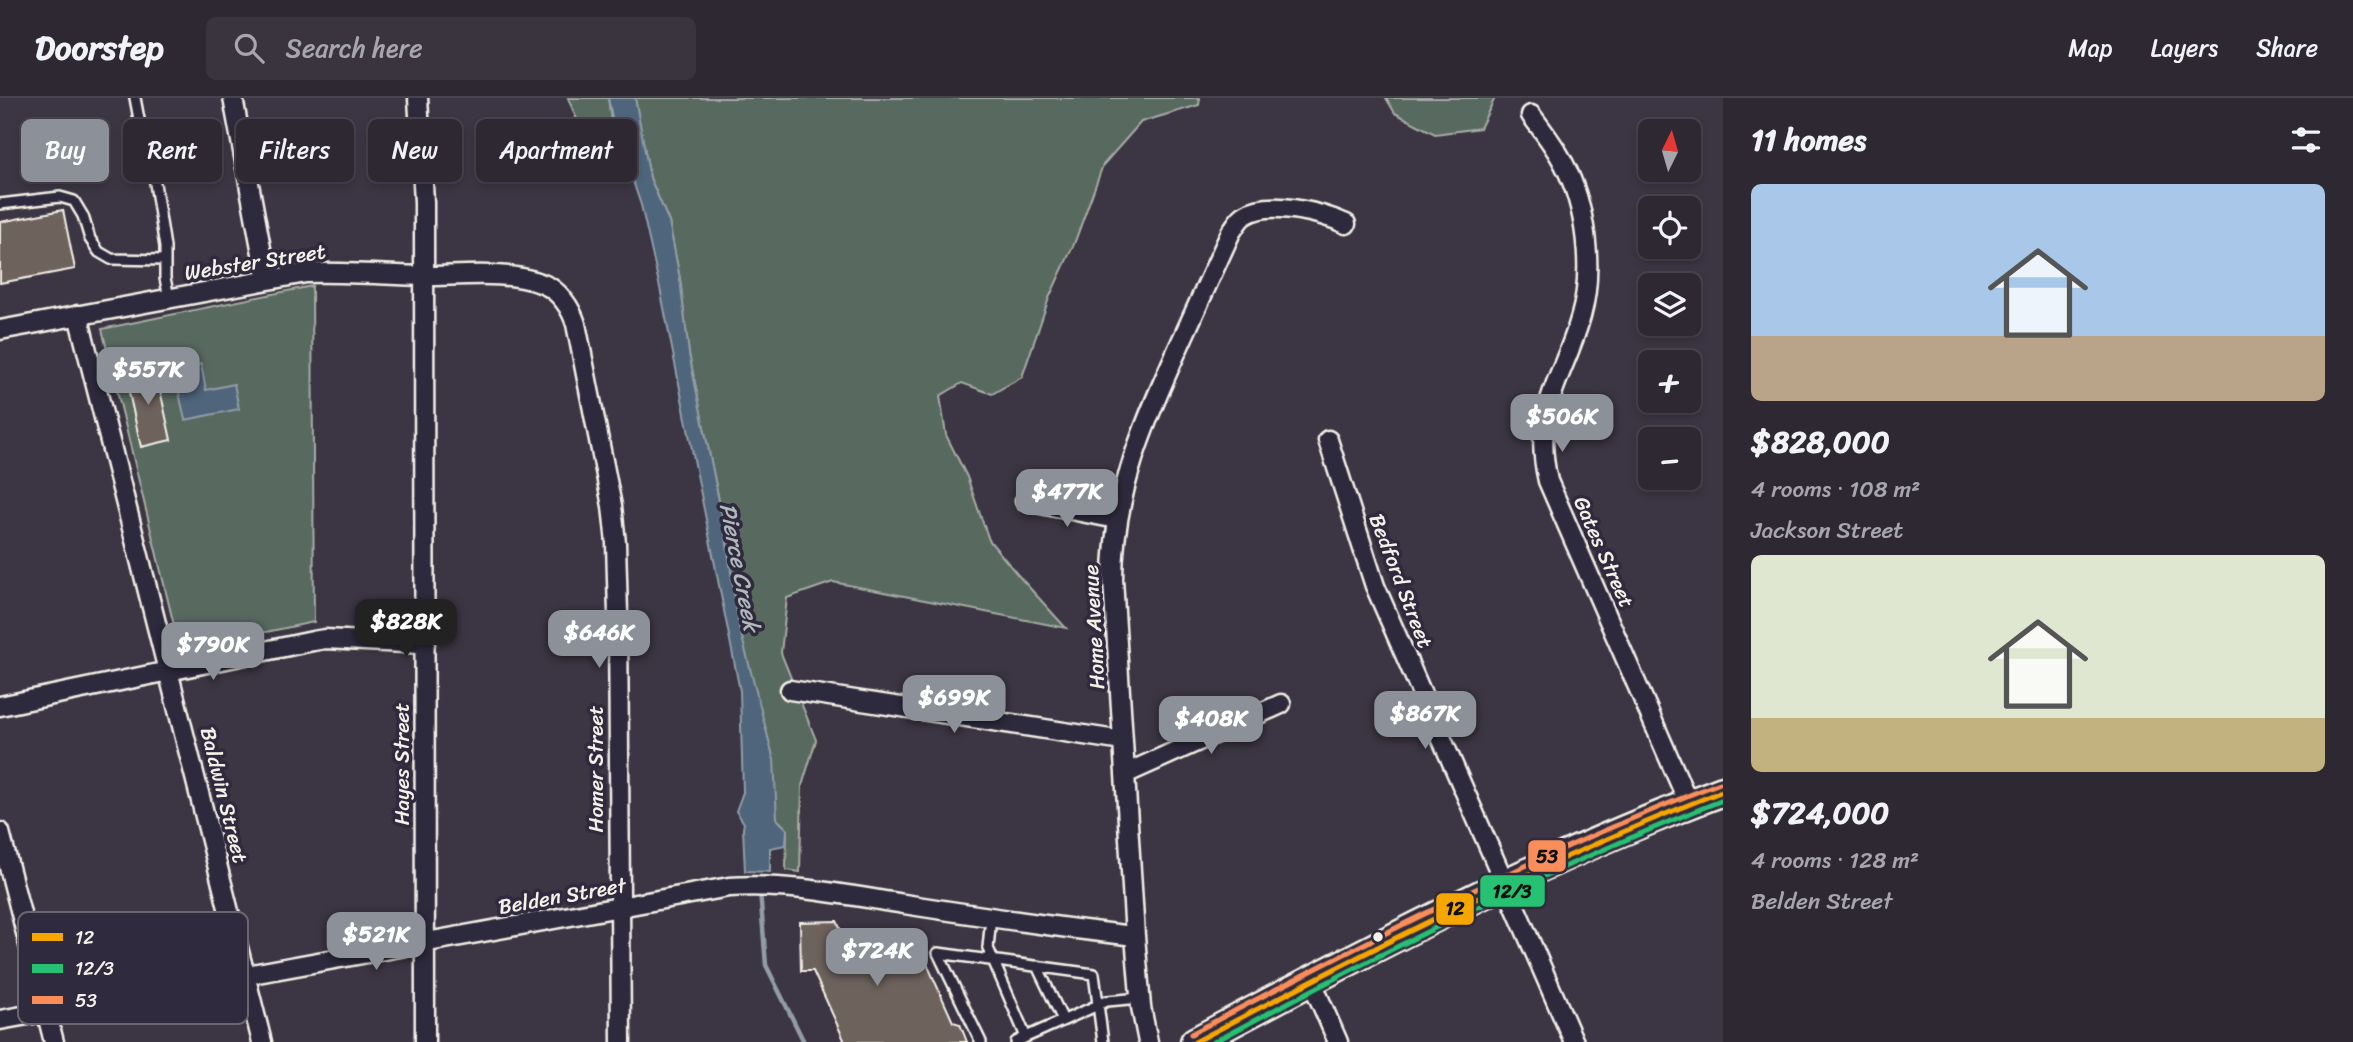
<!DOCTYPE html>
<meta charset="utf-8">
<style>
body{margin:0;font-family:Sriracha,sans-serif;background:#39343e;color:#f1f3f6;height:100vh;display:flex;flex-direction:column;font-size:26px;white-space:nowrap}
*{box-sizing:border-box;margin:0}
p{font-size:23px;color:#a7a6ac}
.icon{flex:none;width:38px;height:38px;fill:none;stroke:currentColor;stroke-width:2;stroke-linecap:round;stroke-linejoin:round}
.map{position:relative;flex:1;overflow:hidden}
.details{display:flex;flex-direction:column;background:#2d2832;width:630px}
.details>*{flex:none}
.hud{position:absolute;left:21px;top:21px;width:665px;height:63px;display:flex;gap:14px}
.needle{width:46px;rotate:5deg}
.controls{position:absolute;left:1638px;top:21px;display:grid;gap:14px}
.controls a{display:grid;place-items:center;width:63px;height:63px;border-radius:10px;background:#2d2832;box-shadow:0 4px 10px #0003,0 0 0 2px #48444d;font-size:35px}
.price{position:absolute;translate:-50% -60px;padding:0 16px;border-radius:14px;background:#8c9099;color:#fff;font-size:23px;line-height:46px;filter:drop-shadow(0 2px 4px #0008)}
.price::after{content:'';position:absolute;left:50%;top:42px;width:21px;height:16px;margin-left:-10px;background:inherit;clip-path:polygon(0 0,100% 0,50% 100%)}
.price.current{background:#222;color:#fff}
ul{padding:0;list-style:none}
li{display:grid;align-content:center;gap:14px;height:371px;padding:0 28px}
li span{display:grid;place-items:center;height:217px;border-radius:10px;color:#555}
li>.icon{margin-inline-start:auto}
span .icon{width:126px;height:126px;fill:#fffc;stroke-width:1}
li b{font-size:30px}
h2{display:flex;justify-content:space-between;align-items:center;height:84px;padding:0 28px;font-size:30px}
.chip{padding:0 24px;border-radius:10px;background:#2d2832;box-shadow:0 4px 10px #0003,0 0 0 2px #48444d;font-size:24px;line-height:63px}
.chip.current{background:#8c9099;color:#fff}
header{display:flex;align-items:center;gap:42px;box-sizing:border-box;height:98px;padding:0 35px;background:#2d2832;border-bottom:2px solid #48444d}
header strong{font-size:33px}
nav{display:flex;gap:38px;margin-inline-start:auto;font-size:24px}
.search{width:490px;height:63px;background:#39343e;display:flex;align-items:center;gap:18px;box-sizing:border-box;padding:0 24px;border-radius:10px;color:#a7a6ac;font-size:26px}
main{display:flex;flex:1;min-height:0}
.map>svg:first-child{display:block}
.green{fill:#586960;stroke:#a6ada4;stroke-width:2}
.water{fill:#4f657b;stroke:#919da7;stroke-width:2}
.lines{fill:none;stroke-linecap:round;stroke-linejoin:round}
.stream{stroke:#919da7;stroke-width:4.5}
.building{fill:#6e625d;stroke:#f4f1e8;stroke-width:2}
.lane-casing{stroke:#f4f1e8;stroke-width:14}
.street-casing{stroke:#f4f1e8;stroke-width:23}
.primary-casing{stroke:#f4f1e8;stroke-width:33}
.lane{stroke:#2f2a3d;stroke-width:9}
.street{stroke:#2f2a3d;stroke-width:18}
.primary{stroke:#2f2a3d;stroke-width:28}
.bus-1-casing{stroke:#2f2a3d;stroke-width:10}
.bus-2-casing{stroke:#2f2a3d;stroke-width:10}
.bus-3-casing{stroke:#2f2a3d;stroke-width:10}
.bus-1{stroke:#f7a600;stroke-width:5}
.bus-2{stroke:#26c172;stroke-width:5}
.bus-3{stroke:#fa8e5a;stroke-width:5}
.bus-dot{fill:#f4f1e8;stroke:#2f2a3d;stroke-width:2.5}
.labels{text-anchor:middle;stroke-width:7;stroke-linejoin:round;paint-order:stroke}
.street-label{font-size:21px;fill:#f4f1e8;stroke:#2f2a3d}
.water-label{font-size:23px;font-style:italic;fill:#b2b9bc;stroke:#2f2a3d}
.key{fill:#2f2a3d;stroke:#6a6670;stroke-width:2}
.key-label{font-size:19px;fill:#f4f1e8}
.line-badge{stroke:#2f2a3d;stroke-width:2.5}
.pale-badge-label{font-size:19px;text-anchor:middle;font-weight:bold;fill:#111}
</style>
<header>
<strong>Doorstep</strong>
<div class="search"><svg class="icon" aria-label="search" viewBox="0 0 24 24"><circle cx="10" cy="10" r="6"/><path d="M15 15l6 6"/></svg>Search here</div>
<nav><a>Map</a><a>Layers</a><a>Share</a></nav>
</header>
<main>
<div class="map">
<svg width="1723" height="944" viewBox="0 0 1723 944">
<rect width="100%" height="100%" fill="#3c3543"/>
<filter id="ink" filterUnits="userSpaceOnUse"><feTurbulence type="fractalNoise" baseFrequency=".0143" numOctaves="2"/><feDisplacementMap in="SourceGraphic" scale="14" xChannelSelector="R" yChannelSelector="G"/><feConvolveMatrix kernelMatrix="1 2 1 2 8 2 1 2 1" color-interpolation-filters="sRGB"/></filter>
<g filter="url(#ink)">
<path class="green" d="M568,0H608L616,60L592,58Z
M635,0H1200L1199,7L1141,24L1103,67L1074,146L1049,200L1022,279L992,296L962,285L940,298L946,337L967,379L989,442L1017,476L1066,530L833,484L787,500L781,555L816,642L802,688L800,774L786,772L787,731L777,721L752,585L739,528L725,432L689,256L680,181L669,124L650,80Z
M1386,0H1495L1480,30L1435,36L1395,15Z
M312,188L314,524L180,552L102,231Z"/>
<path class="water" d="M608,0H635L650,80L669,124L680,181L689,256L725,432L739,528L774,662L777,721L787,731L786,747L770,750V774L745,773L743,731L744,725L736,713L743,694L740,593L660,190L641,107L613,24Z
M201,266L206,292L234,286L239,311L185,322L174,272Z"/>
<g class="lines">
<path class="stream" d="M760,793L766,867L804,944"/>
</g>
<path class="building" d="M63,112L75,171L0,185V124Z
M155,269L171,342L141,349L125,276Z
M837,823L848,850L869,841L872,848L880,844L884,852L915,839L953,924L960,926L967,944H845L813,873H801L800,824Z"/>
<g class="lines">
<defs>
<path id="lane" d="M135,0L145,53L154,79L165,149V180L169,200
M0,106L60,99L74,103L83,118L90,141L99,154L111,161L165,162
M991,819L988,850L1026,939L1107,903L1140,900
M938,855L1094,876L1103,944
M938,855L981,944
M1037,868L1063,922
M1016,944L1026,939"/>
<path id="street" d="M233,0L267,182
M418,0L424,104L425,944
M1531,17C1543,33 1555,48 1564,66C1586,108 1594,172 1581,218C1563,282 1531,311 1548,383L1689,706
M78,217L262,944
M0,232L306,175C346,174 385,177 425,178C461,178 509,172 543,186C559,192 571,210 576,226L612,408L616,445L618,516L621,944
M1328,342L1375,488L1574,944
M1025,403L1117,421
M790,592L1123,643
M0,608L313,543L325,541L425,546
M1125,676L1281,606
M0,734L54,944
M1311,882L1338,944
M0,922L729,789C788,785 846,797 904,806C981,818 1058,830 1135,838
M1148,944L1141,909L1135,838L1113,481C1113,395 1145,323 1180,246C1197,209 1214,171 1231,134C1235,129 1239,120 1245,117C1269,101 1322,115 1346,126"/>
<path id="primary" d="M1195,944C1367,852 1540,761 1723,693"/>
</defs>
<use href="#lane" class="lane-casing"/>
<use href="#street" class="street-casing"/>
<use href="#primary" class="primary-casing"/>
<use href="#lane" class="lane"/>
<use href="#street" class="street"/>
<use href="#primary" class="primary"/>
<defs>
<path id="bus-1" d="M1195,944C1368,852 1541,764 1723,693"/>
<path id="bus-2" d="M1214,944C1380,855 1547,771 1723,702"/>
<path id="bus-3" d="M1191,936C1364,844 1537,756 1720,685"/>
</defs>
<use href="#bus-1" class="bus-1-casing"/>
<use href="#bus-2" class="bus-2-casing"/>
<use href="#bus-3" class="bus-3-casing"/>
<use href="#bus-1" class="bus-1"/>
<use href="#bus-2" class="bus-2"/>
<use href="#bus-3" class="bus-3"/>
</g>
</g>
<circle class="bus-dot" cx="1378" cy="839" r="6"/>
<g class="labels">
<g class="street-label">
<text transform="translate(255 164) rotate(-9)" y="7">Webster Street</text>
<text transform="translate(1604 454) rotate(66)" y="7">Gates Street</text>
<text transform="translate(1401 483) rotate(69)" y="7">Bedford Street</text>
<text transform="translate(1094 529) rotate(-93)" y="7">Home Avenue</text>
<text transform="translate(402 666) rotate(-90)" y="7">Hayes Street</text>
<text transform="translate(596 671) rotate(-90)" y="7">Homer Street</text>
<text transform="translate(224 697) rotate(76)" y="7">Baldwin Street</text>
<text transform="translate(562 798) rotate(-10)" y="7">Belden Street</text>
</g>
<g class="water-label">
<text transform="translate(740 469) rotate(79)" y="8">Pierce Creek</text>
</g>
</g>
<rect x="18" y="814" width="230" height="112" rx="10" class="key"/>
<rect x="32" y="835" width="31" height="8" fill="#f7a600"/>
<rect x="32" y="866" width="31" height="9" fill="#26c172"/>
<rect x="32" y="898" width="31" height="8" fill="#fa8e5a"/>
<g class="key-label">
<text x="75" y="846">12</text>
<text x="75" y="877">12/3</text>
<text x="75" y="909">53</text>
</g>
<g class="line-badge">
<rect x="1527" y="741" width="40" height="34" rx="7" fill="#fa8e5a"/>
<rect x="1479" y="776" width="67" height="34" rx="7" fill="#26c172"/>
<rect x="1435" y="794" width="40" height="34" rx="7" fill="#f7a600"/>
</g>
<g class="pale-badge-label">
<text x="1547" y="765">53</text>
<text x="1512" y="800">12/3</text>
<text x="1455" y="817">12</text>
</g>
</svg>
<div class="controls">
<a><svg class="needle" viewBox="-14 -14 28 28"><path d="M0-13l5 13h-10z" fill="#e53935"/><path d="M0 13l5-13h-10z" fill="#a7a6ac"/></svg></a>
<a><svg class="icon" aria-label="locate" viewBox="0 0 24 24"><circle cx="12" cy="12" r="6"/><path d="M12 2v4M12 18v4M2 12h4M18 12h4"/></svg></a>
<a><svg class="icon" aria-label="layers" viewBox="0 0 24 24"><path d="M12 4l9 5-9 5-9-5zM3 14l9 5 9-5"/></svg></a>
<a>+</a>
<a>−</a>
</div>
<b class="price" style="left:148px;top:309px">$557K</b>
<b class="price" style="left:1562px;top:356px">$506K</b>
<b class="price" style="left:1067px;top:431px">$477K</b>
<b class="price current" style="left:406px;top:561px">$828K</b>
<b class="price" style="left:599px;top:572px">$646K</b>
<b class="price" style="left:213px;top:584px">$790K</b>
<b class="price" style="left:954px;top:637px">$699K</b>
<b class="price" style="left:1425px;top:653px">$867K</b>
<b class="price" style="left:1211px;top:658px">$408K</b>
<b class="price" style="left:376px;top:874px">$521K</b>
<b class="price" style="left:877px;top:890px">$724K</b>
<div class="hud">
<a class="chip current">Buy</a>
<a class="chip">Rent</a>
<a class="chip">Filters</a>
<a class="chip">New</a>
<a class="chip">Apartment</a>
</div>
</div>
<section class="details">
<h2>11 homes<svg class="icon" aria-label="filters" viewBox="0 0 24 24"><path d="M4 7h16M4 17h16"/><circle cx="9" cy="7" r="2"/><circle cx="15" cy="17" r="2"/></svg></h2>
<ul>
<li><span style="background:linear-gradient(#a9c7e8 70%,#b9a48a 0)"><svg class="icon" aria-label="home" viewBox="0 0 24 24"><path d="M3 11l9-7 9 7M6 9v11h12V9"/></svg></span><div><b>$828,000</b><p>4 rooms · 108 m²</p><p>Jackson Street</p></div></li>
<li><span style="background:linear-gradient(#dfe7d0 75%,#c2b280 0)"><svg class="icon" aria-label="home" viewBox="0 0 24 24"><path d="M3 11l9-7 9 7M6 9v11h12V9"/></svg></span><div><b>$724,000</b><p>4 rooms · 128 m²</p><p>Belden Street</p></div></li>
</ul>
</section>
</main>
